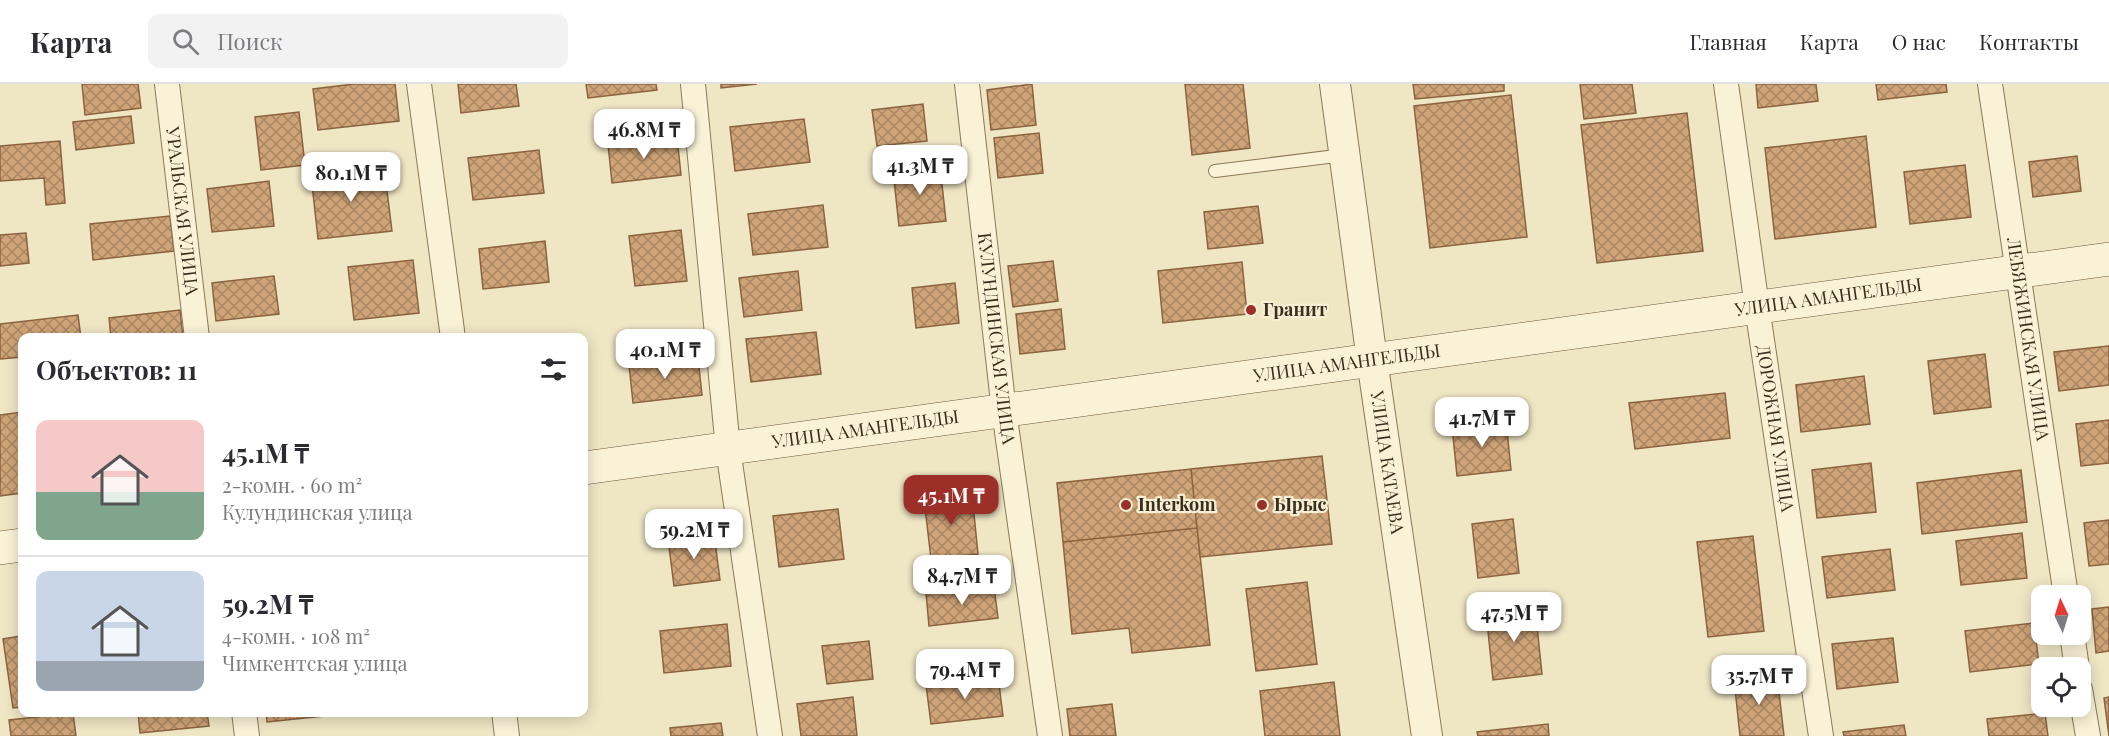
<!DOCTYPE html>
<html lang="ru">
<meta charset="utf-8">
<style>
body{margin:0;font-family:"Playfair Display",serif;background:#f2f2f3;color:#2b2b33;height:100vh;display:flex;flex-direction:column;font-size:22px;white-space:nowrap}
*{box-sizing:border-box;margin:0}
p{font-size:20px;color:#7c7c81}
.icon{flex:none;width:33px;height:33px;fill:none;stroke:currentColor;stroke-width:2;stroke-linecap:round;stroke-linejoin:round}
.map{position:relative;flex:1;overflow:hidden}
.panel{position:absolute;left:18px;top:249px;width:570px;height:384px;display:flex;flex-direction:column;background:#fff;border-radius:12px;box-shadow:0 3px 15px #0003}
.panel>*{flex:none}
.needle{width:39px;rotate:356deg}
.controls{position:absolute;left:2031px;top:501px;display:grid;gap:12px}
.controls a{display:grid;place-items:center;width:60px;height:60px;border-radius:12px;background:#fff;box-shadow:0 3px 15px #0003;font-size:30px}
.price{position:absolute;translate:-50% -51px;padding:0 14px;border-radius:12px;background:#fff;color:#222;font-size:20px;line-height:39px;filter:drop-shadow(0 2px 3px #0008)}
.price::after{content:'';position:absolute;left:50%;top:36px;width:18px;height:14px;margin-left:-9px;background:inherit;clip-path:polygon(0 0,100% 0,50% 100%)}
.price.active{background:#9c3028;color:#fff}
ul{padding:0;list-style:none}
li{display:flex;align-items:center;gap:18px;height:150px;padding:0 18px}
li+li{border-top:2px solid #e1e1e2}
li span{display:grid;place-items:center;flex:none;width:168px;height:120px;border-radius:12px;color:#555}
li>.icon{margin-inline-start:auto}
span .icon{width:72px;height:72px;fill:#fffc;stroke-width:1}
li b{font-size:26px}
h2{display:flex;justify-content:space-between;align-items:center;height:72px;padding:0 18px;font-size:26px}
header{display:flex;align-items:center;gap:36px;box-sizing:border-box;height:84px;padding:0 30px;background:#fff;border-bottom:2px solid #e1e1e2}
header strong{font-size:28px}
nav{display:flex;gap:33px;margin-inline-start:auto;font-size:21px}
.search{width:420px;height:54px;background:#f2f2f3;display:flex;align-items:center;gap:15px;box-sizing:border-box;padding:0 21px;border-radius:12px;color:#7c7c81;font-size:22px}
.map>svg:first-child{display:block}
.building{fill:url(#building-cross-hatch);stroke:#8b633f;stroke-width:1.5}
.lines{fill:none;stroke-linecap:round;stroke-linejoin:round}
.service-casing{stroke:#8b7859;stroke-width:14}
.minor-casing{stroke:#8b7859;stroke-width:26}
.tertiary-casing{stroke:#8b7859;stroke-width:32}
.secondary-casing{stroke:#6c593d;stroke-width:34}
.service{stroke:#faf2d7;stroke-width:12}
.minor{stroke:#faf2d7;stroke-width:24}
.tertiary{stroke:#faf2d7;stroke-width:30}
.secondary{stroke:#faf2d7;stroke-width:33}
.poi-dot{fill:#9c3028;stroke:#f7efd4;stroke-width:2}
.labels{text-anchor:middle;stroke-width:4.5;stroke-linejoin:round;paint-order:stroke}
.street-label{font-size:18px;fill:#3a2e1e;stroke:#f7efd4}
.poi-label{font-size:18px;font-weight:bold;fill:#3a2e1e;stroke:#f7efd4;text-anchor:start}
</style>
<header>
<strong>Карта</strong>
<div class="search"><svg class="icon" aria-label="search" viewBox="0 0 24 24"><circle cx="10" cy="10" r="6"/><path d="M15 15l6 6"/></svg>Поиск</div>
<nav><a>Главная</a><a>Карта</a><a>О нас</a><a>Контакты</a></nav>
</header>
<div class="map">
<svg width="2109" height="652" viewBox="0 0 2109 652">
<defs>
<pattern id="building-cross-hatch" width="8" height="8" patternUnits="userSpaceOnUse" patternTransform="scale(1.5)"><rect width="8" height="8" fill="#cfa478"/><path d="M0 0l8 8M0 8l8-8" fill="none" stroke="#a98662"/></pattern>
</defs>
<rect width="100%" height="100%" fill="#efe6c4"/>
<path class="building" d="M82,0H138L141,24L85,31Z
M354,0H395L399,37L318,46L313,5Z
M458,0H516L519,22L461,29Z
M586,0H656L657,6L588,14Z
M721,0H757L721,4Z
M1032,0L1036,41L991,46L987,6Z
M1185,0H1243L1250,64L1192,71Z
M1413,0H1504V7L1415,15Z
M1580,0H1632L1636,29L1584,35Z
M1756,0H1816L1818,17L1758,24Z
M1876,0H1946L1947,8L1878,16Z
M1511,11L1527,153L1430,164L1414,22Z
M923,20L927,57L877,62L872,26Z
M299,28L305,81L261,86L255,33Z
M1687,29L1703,167L1597,179L1581,41Z
M131,32L134,59L76,66L73,38Z
M804,35L810,78L735,87L730,43Z
M1039,49L1043,89L998,94L994,54Z
M1866,52L1876,143L1775,155L1765,64Z
M677,53L681,91L612,99L608,60Z
M60,57L65,119L46,121L44,94L0,97V62Z
M539,66L544,109L473,116L468,74Z
M2077,72L2081,107L2033,113L2029,78Z
M1965,81L1971,133L1910,140L1904,88Z
M940,82L946,137L899,142L893,87Z
M384,83L392,147L318,155L311,91Z
M269,97L274,142L212,148L207,105Z
M823,121L828,163L753,171L748,130Z
M1258,122L1263,159L1208,165L1204,128Z
M170,132L174,167L93,176L90,140Z
M681,146L687,197L635,202L629,152Z
M26,149L29,179L0,182V151Z
M545,157L549,198L483,205L479,165Z
M413,176L419,229L354,236L348,183Z
M1053,177L1058,217L1013,223L1008,182Z
M1242,178L1247,230L1163,239L1158,187Z
M798,187L802,226L744,233L739,194Z
M274,192L279,230L216,237L212,199Z
M955,199L959,239L916,244L912,204Z
M1061,225L1065,265L1020,270L1016,230Z
M180,226L183,254H111L109,234Z
M78,231L81,254H22V273L0,275V240Z
M816,248L821,290L751,298L746,255Z
M2109,262V301L2059,307L2054,268Z
M1985,270L1991,323L1934,330L1928,277Z
M698,274L702,311L633,319L629,281Z
M1864,292L1870,340L1801,348L1796,301Z
M1725,309L1730,354L1635,365L1629,319Z
M22,328V409L0,412V331Z
M1506,336L1511,386L1457,392L1452,342Z
M2109,336V379L2081,382L2076,340Z
M1322,372L1332,460L1200,473L1191,385Z
M1871,379L1876,428L1817,434L1812,386Z
M1191,385L1197,444L1063,458L1057,399Z
M2021,386L2027,438L1922,450L1917,399Z
M972,410L978,470L931,475L924,415Z
M838,425L844,475L779,483L773,432Z
M1513,435L1519,489L1478,494L1472,440Z
M2109,436V480L2089,482L2084,439Z
M1197,444L1210,561L1132,569L1129,544L1072,550L1063,458Z
M2022,449L2027,494L1961,501L1956,457Z
M714,450L720,496L674,502L668,455Z
M1753,452L1764,547L1708,553L1697,458Z
M1890,465L1895,506L1827,514L1822,473Z
M1307,498L1317,580L1256,587L1246,505Z
M994,502L998,534L929,542L926,509Z
M1535,523L1542,590L1493,596L1486,528Z
M2109,523V567L2096,569L2092,525Z
M2034,539L2039,580L1970,588L1965,547Z
M727,540L731,582L664,589L660,547Z
M22,552V623L13,624L3,555Z
M1893,554L1898,598L1837,605L1832,560Z
M869,557L873,595L827,600L822,562Z
M1777,590L1784,652H1740L1734,595Z
M998,592L1003,632L931,640L926,601Z
M1334,598L1340,652H1265L1260,607Z
M853,613L857,652H801L797,620Z
M2109,613V652L2104,614Z
M1112,620L1116,652H1070L1067,625Z
M138,628H207L209,642L140,649Z
M266,628H344V630L267,638Z
M73,629L76,652H11L9,636Z
M2045,629L2048,652H1989L1987,635Z
M721,639L723,652H671L670,644Z
M1548,640L1549,652H1478L1477,648Z
M1904,641L1906,652H1844L1843,648Z"/>
<g class="lines">
<defs>
<path id="service" d="M1215,87L1344,71"/>
<g id="minor">
<path id="s1" d="M167,0L197,254"/>
<path d="M419,0L453,254"/>
<path d="M693,0L728,365L770,652"/>
<path id="s2" d="M967,0L1004,327L1050,652"/>
<path id="s3" d="M1726,0L1757,223L1821,652"/>
<path id="s4" d="M1990,0L2066,512"/>
<path d="M2072,550L2077,584"/>
<path d="M2080,605L2088,652"/>
<path d="M244,628L247,652"/>
<path d="M504,628L507,652"/>
</g>
<g id="tertiary">
<path id="s5" d="M1335,0L1372,276L1427,652"/>
</g>
<g id="secondary">
<path id="s6" d="M584,384L2109,175"/>
<path d="M0,464L22,461"/>
</g>
</defs>
<use href="#service" class="service-casing"/>
<use href="#minor" class="minor-casing"/>
<use href="#tertiary" class="tertiary-casing"/>
<use href="#secondary" class="secondary-casing"/>
<use href="#service" class="service"/>
<use href="#minor" class="minor"/>
<use href="#tertiary" class="tertiary"/>
<use href="#secondary" class="secondary"/>
</g>
<g class="poi-dot">
<circle cx="1251" cy="226" r="6"/>
<circle cx="1126" cy="421" r="6"/>
<circle cx="1262" cy="421" r="6"/>
</g>
<g class="labels">
<g class="street-label">
<text dy="6" stroke="none"><textPath href="#s1" startOffset="128">УРАЛЬСКАЯ УЛИЦА</textPath></text>
<text dy="6" stroke="none"><textPath href="#s6" startOffset="1256">УЛИЦА АМАНГЕЛЬДЫ</textPath></text>
<text dy="6" stroke="none"><textPath href="#s2" startOffset="256">КУЛУНДИНСКАЯ УЛИЦА</textPath></text>
<text dy="6" stroke="none"><textPath href="#s4" startOffset="258">ЛЕБЯЖИНСКАЯ УЛИЦА</textPath></text>
<text dy="6" stroke="none"><textPath href="#s6" startOffset="770">УЛИЦА АМАНГЕЛЬДЫ</textPath></text>
<text dy="6" stroke="none"><textPath href="#s3" startOffset="348">ДОРОЖНАЯ УЛИЦА</textPath></text>
<text dy="6" stroke="none"><textPath href="#s6" startOffset="284">УЛИЦА АМАНГЕЛЬДЫ</textPath></text>
<text dy="6" stroke="none"><textPath href="#s5" startOffset="382">УЛИЦА КАТАЕВА</textPath></text>
</g>
<g class="poi-label">
<text x="1263" y="232">Гранит</text>
<text x="1138" y="427">Interkom</text>
<text x="1274" y="427">Ырыс</text>
</g>
</g>
</svg>
<div class="controls">
<a><svg class="needle" viewBox="-14 -14 28 28"><path d="M0-13l5 13h-10z" fill="#e53935"/><path d="M0 13l5-13h-10z" fill="#7c7c81"/></svg></a>
<a><svg class="icon" aria-label="locate" viewBox="0 0 24 24"><circle cx="12" cy="12" r="6"/><path d="M12 2v4M12 18v4M2 12h4M18 12h4"/></svg></a>
</div>
<b class="price" style="left:644px;top:76px">46.8M ₸</b>
<b class="price" style="left:920px;top:112px">41.3M ₸</b>
<b class="price" style="left:351px;top:119px">80.1M ₸</b>
<b class="price" style="left:665px;top:296px">40.1M ₸</b>
<b class="price" style="left:1482px;top:364px">41.7M ₸</b>
<b class="price active" style="left:951px;top:442px">45.1M ₸</b>
<b class="price" style="left:694px;top:476px">59.2M ₸</b>
<b class="price" style="left:962px;top:522px">84.7M ₸</b>
<b class="price" style="left:1514px;top:559px">47.5M ₸</b>
<b class="price" style="left:965px;top:616px">79.4M ₸</b>
<b class="price" style="left:1759px;top:622px">35.7M ₸</b>
<section class="panel">
<h2>Объектов: 11<svg class="icon" aria-label="filters" viewBox="0 0 24 24"><path d="M4 7h16M4 17h16"/><circle cx="9" cy="7" r="2"/><circle cx="15" cy="17" r="2"/></svg></h2>
<ul>
<li><span style="background:linear-gradient(#f6c9c9 60%,#7fa58c 0)"><svg class="icon" aria-label="home" viewBox="0 0 24 24"><path d="M3 11l9-7 9 7M6 9v11h12V9"/></svg></span><div><b>45.1M ₸</b><p>2-комн. · 60 m²</p><p>Кулундинская улица</p></div></li>
<li><span style="background:linear-gradient(#c9d6e8 75%,#9aa5b1 0)"><svg class="icon" aria-label="home" viewBox="0 0 24 24"><path d="M3 11l9-7 9 7M6 9v11h12V9"/></svg></span><div><b>59.2M ₸</b><p>4-комн. · 108 m²</p><p>Чимкентская улица</p></div></li>
</ul>
</section>
</div>
